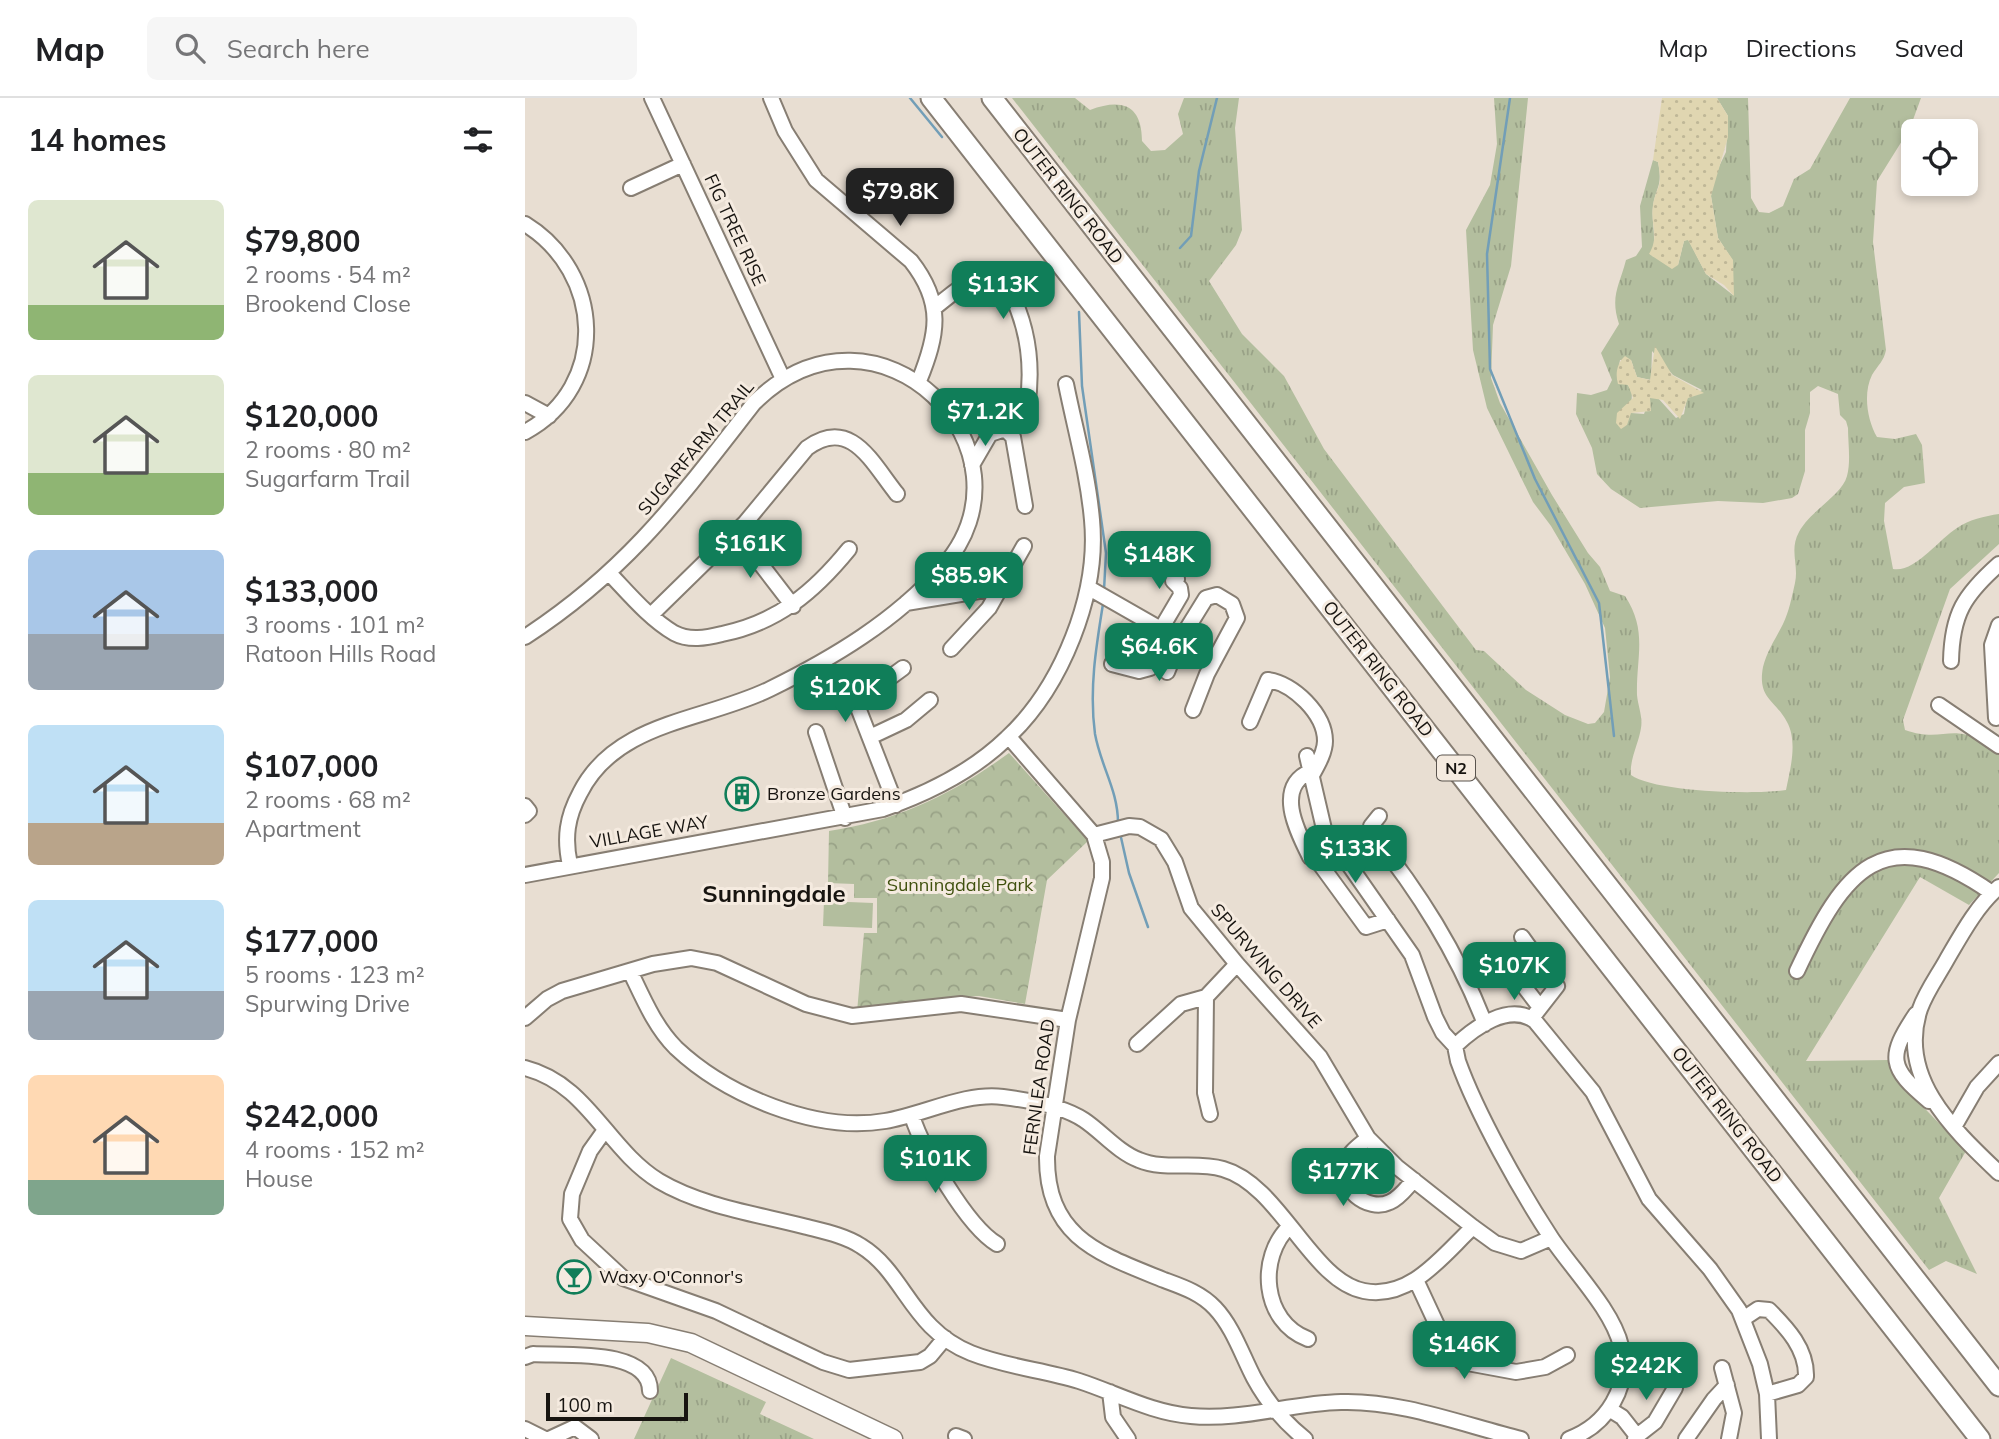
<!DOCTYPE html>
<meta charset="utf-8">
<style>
body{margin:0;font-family:Mulish,sans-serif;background:#f6f6f6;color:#202124;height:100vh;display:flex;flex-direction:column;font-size:26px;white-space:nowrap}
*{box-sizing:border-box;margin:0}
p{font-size:23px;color:#757577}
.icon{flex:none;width:38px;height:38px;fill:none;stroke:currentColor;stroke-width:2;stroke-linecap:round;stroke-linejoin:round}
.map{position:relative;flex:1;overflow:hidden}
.sheet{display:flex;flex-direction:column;background:#fff;width:525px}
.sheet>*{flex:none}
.buttons{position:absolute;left:1376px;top:21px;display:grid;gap:14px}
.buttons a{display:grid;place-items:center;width:77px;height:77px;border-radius:10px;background:#fff;box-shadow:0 4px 10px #0003;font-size:35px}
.scale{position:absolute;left:21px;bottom:18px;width:142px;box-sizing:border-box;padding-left:7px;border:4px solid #171410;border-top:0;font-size:19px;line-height:24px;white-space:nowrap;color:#171410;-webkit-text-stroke:5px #f5ebe0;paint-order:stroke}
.price{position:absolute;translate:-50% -60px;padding:0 16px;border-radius:14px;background:#107e59;color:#fff;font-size:23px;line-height:46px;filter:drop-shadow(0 2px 4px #0008)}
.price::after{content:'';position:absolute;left:50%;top:42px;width:21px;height:16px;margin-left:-10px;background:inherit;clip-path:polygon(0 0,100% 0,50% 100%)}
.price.selected{background:#222;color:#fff}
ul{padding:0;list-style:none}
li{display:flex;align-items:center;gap:21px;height:175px;padding:0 28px}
li span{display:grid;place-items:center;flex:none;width:196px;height:140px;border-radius:10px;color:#555}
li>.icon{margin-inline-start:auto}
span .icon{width:84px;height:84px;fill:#fffc;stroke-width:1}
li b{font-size:30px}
h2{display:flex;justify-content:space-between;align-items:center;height:84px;padding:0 28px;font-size:30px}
header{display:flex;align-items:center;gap:42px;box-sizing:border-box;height:98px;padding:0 35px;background:#fff;border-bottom:2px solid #e0e0e0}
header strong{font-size:33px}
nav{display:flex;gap:38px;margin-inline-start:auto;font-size:24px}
.search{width:490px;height:63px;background:#f6f6f6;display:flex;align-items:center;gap:18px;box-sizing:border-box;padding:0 24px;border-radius:10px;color:#757577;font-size:26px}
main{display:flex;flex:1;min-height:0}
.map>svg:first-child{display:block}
.grass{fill:url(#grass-tufts);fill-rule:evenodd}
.forest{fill:url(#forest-crowns)}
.sand{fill:url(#sand-dots)}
.garden{fill:#b3be9e}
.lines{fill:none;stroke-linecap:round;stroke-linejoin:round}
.stream{stroke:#729eb7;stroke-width:2.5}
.minor-casing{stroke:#877e73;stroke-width:18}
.major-casing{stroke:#877e73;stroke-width:21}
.highway-casing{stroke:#877e73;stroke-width:23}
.minor{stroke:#fff;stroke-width:14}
.major{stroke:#fff;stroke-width:18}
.highway{stroke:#fff;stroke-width:19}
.labels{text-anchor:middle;stroke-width:6;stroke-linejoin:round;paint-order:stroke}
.shield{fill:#f5ebe0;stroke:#5a544e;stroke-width:2}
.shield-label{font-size:16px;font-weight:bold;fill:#171410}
.street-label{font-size:18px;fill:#171410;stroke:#f5ebe0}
.poi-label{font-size:18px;fill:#171410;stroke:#f5ebe0;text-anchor:start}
.park-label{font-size:18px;fill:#3f500d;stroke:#f5ebe0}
.district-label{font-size:24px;font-weight:bold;fill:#171410;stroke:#f5ebe0}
</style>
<header>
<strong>Map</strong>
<div class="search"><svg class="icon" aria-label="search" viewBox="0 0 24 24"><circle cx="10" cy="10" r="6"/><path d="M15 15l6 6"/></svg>Search here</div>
<nav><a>Map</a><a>Directions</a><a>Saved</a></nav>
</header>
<main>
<section class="sheet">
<h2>14 homes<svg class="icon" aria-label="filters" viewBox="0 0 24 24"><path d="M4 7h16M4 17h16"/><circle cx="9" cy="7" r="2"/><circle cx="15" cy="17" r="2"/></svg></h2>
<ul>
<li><span style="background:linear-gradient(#dfe7d0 75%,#8fb573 0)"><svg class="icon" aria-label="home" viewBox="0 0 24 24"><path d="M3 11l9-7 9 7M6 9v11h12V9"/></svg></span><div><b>$79,800</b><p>2 rooms · 54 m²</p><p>Brookend Close</p></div></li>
<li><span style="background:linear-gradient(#dfe7d0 70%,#8fb573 0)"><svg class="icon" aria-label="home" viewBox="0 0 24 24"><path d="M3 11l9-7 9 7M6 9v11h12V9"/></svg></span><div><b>$120,000</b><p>2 rooms · 80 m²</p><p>Sugarfarm Trail</p></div></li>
<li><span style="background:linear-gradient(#a9c7e8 60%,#9aa5b1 0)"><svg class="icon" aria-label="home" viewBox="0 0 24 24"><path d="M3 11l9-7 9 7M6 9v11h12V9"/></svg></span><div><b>$133,000</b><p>3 rooms · 101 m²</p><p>Ratoon Hills Road</p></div></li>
<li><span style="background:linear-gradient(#bfe0f5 70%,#b9a48a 0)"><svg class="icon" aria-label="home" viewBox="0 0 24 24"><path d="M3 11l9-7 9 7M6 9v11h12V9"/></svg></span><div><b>$107,000</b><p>2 rooms · 68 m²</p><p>Apartment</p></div></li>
<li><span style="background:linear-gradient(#bfe0f5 65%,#9aa5b1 0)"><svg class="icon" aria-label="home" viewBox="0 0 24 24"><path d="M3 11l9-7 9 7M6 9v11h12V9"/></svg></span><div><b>$177,000</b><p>5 rooms · 123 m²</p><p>Spurwing Drive</p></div></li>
<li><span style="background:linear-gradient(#ffd9b3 75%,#7fa58c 0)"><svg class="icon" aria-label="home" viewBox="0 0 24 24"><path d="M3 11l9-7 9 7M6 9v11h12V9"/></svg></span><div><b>$242,000</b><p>4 rooms · 152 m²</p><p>House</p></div></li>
</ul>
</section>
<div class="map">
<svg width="1474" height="1341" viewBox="0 0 1474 1341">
<defs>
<pattern id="grass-tufts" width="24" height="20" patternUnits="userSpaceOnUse" patternTransform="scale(1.75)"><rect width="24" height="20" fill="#b3be9e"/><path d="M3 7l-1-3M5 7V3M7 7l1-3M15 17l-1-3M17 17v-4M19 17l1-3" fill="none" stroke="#99a287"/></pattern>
<pattern id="forest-crowns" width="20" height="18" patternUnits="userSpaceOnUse" patternTransform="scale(1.75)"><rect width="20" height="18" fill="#b3be9e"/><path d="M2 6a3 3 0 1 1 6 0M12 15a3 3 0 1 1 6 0" fill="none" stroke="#99a287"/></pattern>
<pattern id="sand-dots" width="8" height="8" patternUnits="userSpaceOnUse" patternTransform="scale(1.75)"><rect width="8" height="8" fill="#e0d6b1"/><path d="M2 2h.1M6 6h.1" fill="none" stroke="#bfb797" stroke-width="1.8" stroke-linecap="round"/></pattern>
</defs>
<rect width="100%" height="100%" fill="#e8ded2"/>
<path class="grass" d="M487,0H550L565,12C597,0 617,7 617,43L626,53L640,52L658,36L653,16L659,0H714L710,30L717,132L711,147L684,183L717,236L759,278L799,351L951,552L959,553L1001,592L1040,617L1063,626L1070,625L1079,614L1085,579L1080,530L1060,486L1026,428L1008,404L962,310L948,252L941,132L965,87L972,46L969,0H1003L986,168L968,227L966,280L975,305L1027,397L1063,455L1075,469L1085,493L1100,498C1123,533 1111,559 1112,597C1113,608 1118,619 1116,630C1114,644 1104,663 1106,677C1129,694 1232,697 1261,692C1265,672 1273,644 1262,624C1251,602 1232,601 1238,569C1242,553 1251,540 1258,526C1264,514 1267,498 1270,485C1274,467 1264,452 1274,434C1285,413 1317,397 1322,378C1326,363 1323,345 1323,330L1321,323L1315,317L1313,296L1293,288L1285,294V315L1280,332V373L1273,396L1267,400L1238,405L1193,403L1115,410L1086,391L1072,376L1067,350L1051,316L1052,295L1066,297L1082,292L1087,282L1076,255L1094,226C1085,198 1094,189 1101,162L1111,158L1117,149L1115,108L1128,62L1133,64C1138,89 1131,88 1128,108C1126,126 1132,137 1127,158L1153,167L1159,143L1163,141L1181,176L1208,197V163L1193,140L1186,98L1189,79L1201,54L1203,18L1192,0H1223L1226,100L1234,114L1244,115L1258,108L1269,81L1285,71L1325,0H1396L1385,30L1352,83L1348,144L1361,252C1359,263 1353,267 1347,277C1338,295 1342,322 1352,339L1370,341L1391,336L1397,347L1400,385L1379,389L1360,405L1359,423L1368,471C1390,475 1414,441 1432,430C1443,422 1460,418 1474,416V446L1425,491L1378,622L1380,632C1422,647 1427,619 1474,654V775L1444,807L1395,779L1281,963L1365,962L1374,984L1441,1053L1414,1100L1452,1176L1421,1163L1404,1172ZM1127,253L1148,277L1177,292L1162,300L1159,316L1151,320L1132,299L1125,300L1119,316L1106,315L1107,293L1093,273L1095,262H1106L1112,279L1126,282Z
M146,1260L241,1304L235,1316L289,1341H109Z"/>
<path class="forest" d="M484,655L563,743L522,782L500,906L454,898L413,900L332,914L339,835H352V800H329V786L303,785L304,733C372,723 428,696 484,655Z"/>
<path class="sand" d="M1137,0H1192L1203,18V39L1186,98L1193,140L1208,162L1209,198L1199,187L1181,176L1163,142L1159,143L1153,167L1147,171L1124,156C1135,138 1125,126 1128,107C1132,86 1138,91 1133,64L1128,62Z
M1130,248L1147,277L1179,295L1163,300L1155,321L1138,302L1125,300L1126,313L1106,315L1102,327L1096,331L1091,325L1092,315L1108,300L1103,287L1093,286C1090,276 1092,265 1100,258L1106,262L1112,279L1125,282Z"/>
<path class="garden" d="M299,803L348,805L347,830L298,828Z"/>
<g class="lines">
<path class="stream" d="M385,0L417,39
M985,0L962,156L965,271L1010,381L1074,505L1089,638
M655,150L666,138L674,73L692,0
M554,214L557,288L581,455L579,492
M578,506C571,549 564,592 570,636C576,669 593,692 593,725
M595,735L604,775L623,829"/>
<defs>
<path id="minor" d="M127,0L258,281
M246,0L260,33L291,82L386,163C419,205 413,236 394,283
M106,90L158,66
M0,126C78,174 85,288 0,334
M409,210C428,196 456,166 480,184C503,224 509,265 502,310
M0,305L24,318
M447,367L465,336L480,331L488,339L500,408
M211,434L268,508
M85,476C104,496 125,521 149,535C164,543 181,540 197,536C252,525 289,494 324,451
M564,490L655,542
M381,505L478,489
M126,517L220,425L282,350C326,318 347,365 372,396
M0,539C103,472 155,400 229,305C353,183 521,353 417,470C370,523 308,560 245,591C180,623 91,623 55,695C42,719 39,740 45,767
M426,551L464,510L499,448
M1426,563C1427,516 1439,497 1474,466
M587,566L614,573L625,570L636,531L656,497L655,490L648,483L652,481
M642,574L655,542L681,500L692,497L707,506L712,520L682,576L668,612
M1414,607L1474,648
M1471,620L1467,547L1474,527
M725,624L743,582C768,585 800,616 800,643C800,655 792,668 786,679
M291,634L320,720
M345,639L381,622L405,602
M484,639L569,737L577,764V780L543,922L522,1058C521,1140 575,1156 639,1182C658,1189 676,1195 690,1210C708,1229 717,1257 729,1280C742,1304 759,1324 780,1341
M782,658L799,731L887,857L910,919L918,935L930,948
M371,707L332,607L337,600L378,570
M0,708L4,713L0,717
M854,718L846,728V734C894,794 932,854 960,926
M569,737L604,728L615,729L636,741L650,764L666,810L712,866L795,959L843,1040L872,1069L948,1129L970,1145L996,1153L1026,1140
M785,759C772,733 749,689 786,673
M795,766L841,829L863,822
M0,777L358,711C404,695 447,674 482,640C537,589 574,496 567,422C563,376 550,331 541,286
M1474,789C1452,807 1435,839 1421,863C1412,879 1401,894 1395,911C1372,980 1429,1032 1474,1075
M997,839L1032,888L1007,920
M105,873C118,900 130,929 151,950C201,997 291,1035 360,1023C398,1017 439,994 478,999C503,1002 538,1008 559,1022C577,1034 593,1054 614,1062C640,1073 671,1063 698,1071C755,1087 786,1183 839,1193C886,1202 918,1157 948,1129
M1272,873C1319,772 1358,719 1467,795
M991,878L1014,908
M1391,916C1362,959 1364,970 1404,1003
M0,920L22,901L37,893L128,866L166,860L192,865L281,906L327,918L436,906L543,922
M612,946L656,906L681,899
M0,970C63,986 82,1051 134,1083C176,1108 231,1116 278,1128C297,1133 319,1137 336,1148C380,1175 386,1231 446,1255C481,1269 519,1272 554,1283C591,1295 627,1315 666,1318C716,1323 766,1305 816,1304C875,1302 939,1327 996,1341
M685,1016L680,995L681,899L712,866
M387,1018C398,1052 442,1128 472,1146
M1429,1029L1452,989L1474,965
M80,1032L65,1053L47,1096L45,1121L57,1142L98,1180L191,1213L298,1264L324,1272L395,1264L405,1258L420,1240
M843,1040C835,1047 824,1054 820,1065C812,1089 842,1115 865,1104C875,1100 882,1089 889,1082
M765,1128C732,1159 737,1224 783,1241
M891,1182L924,1253L937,1264L991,1274L1020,1269L1042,1257
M1218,1221L1233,1211L1244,1212C1262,1230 1282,1251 1281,1279L1273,1287L1242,1296
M0,1259L8,1256C39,1258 125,1250 125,1293
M1197,1270L1209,1315L1204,1341
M585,1294L588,1319L603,1341
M1084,1311L1097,1319L1112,1338L1110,1341
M0,1331L20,1341
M431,1338L439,1341
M1112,1338L1130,1324L1150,1290
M24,1341L50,1329L66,1341
M1044,1341C1082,1327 1106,1289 1096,1248C1088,1213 1048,1172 1027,1141C996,1094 952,1016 933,963L930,948C949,930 984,904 1010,923L1068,994L1124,1101L1185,1171L1214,1212L1235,1266L1242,1296L1244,1341
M1161,1341L1189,1301L1202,1287"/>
<path id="major" d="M0,1228L123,1235L166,1245L368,1341"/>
<path id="highway" d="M406,0L1455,1341
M467,0L1474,1288"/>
</defs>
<use href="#minor" class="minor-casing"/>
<use href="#major" class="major-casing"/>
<use href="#highway" class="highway-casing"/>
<use href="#minor" class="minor"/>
<use href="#major" class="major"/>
<use href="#highway" class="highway"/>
</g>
<defs>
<symbol id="building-ring" viewBox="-11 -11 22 22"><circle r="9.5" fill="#f5ebe0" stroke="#107e59" stroke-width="1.5"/><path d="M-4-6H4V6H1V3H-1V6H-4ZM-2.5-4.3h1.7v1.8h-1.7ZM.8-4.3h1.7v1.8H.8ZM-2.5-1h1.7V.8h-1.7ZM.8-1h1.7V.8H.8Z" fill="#107e59"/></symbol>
<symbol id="bar-ring" viewBox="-11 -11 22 22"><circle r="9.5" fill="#f5ebe0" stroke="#107e59" stroke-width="1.5"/><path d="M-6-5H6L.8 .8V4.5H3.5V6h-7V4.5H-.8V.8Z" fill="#107e59"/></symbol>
</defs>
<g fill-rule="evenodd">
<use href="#building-ring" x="198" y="677" width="38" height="38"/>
<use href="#bar-ring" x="30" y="1160" width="38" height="38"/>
</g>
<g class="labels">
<rect class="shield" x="912" y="657.5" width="38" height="25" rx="5"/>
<g class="shield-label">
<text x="931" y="676">N2</text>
</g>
<g class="street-label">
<text transform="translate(543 98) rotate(52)" y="6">OUTER RING ROAD</text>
<text transform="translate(210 132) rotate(65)" y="6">FIG TREE RISE</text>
<text transform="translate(171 350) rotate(-50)" y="6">SUGARFARM TRAIL</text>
<text transform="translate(853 571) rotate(52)" y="6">OUTER RING ROAD</text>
<text transform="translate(124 734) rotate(-10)" y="6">VILLAGE WAY</text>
<text transform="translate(741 868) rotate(49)" y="6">SPURWING DRIVE</text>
<text transform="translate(514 989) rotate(-82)" y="6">FERNLEA ROAD</text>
<text transform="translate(1202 1017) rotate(52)" y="6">OUTER RING ROAD</text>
</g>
<g class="poi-label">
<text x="242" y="702">Bronze Gardens</text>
<text x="74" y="1185">Waxy O'Connor's</text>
</g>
<g class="park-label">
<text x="435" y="793">Sunningdale Park</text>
</g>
<g class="district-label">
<text x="249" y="804">Sunningdale</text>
</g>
</g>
</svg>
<div class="buttons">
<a><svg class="icon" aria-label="locate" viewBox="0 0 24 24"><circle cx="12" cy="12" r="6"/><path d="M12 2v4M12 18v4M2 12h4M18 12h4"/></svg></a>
</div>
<div class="scale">100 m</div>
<b class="price selected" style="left:375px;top:130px">$79.8K</b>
<b class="price" style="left:478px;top:223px">$113K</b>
<b class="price" style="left:460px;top:350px">$71.2K</b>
<b class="price" style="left:225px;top:482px">$161K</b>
<b class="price" style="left:634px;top:493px">$148K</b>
<b class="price" style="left:444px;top:514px">$85.9K</b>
<b class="price" style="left:634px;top:585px">$64.6K</b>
<b class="price" style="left:320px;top:626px">$120K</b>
<b class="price" style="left:830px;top:787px">$133K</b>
<b class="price" style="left:989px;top:904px">$107K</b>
<b class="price" style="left:410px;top:1097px">$101K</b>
<b class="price" style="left:818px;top:1110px">$177K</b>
<b class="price" style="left:939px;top:1283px">$146K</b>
<b class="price" style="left:1121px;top:1304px">$242K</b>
</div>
</main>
